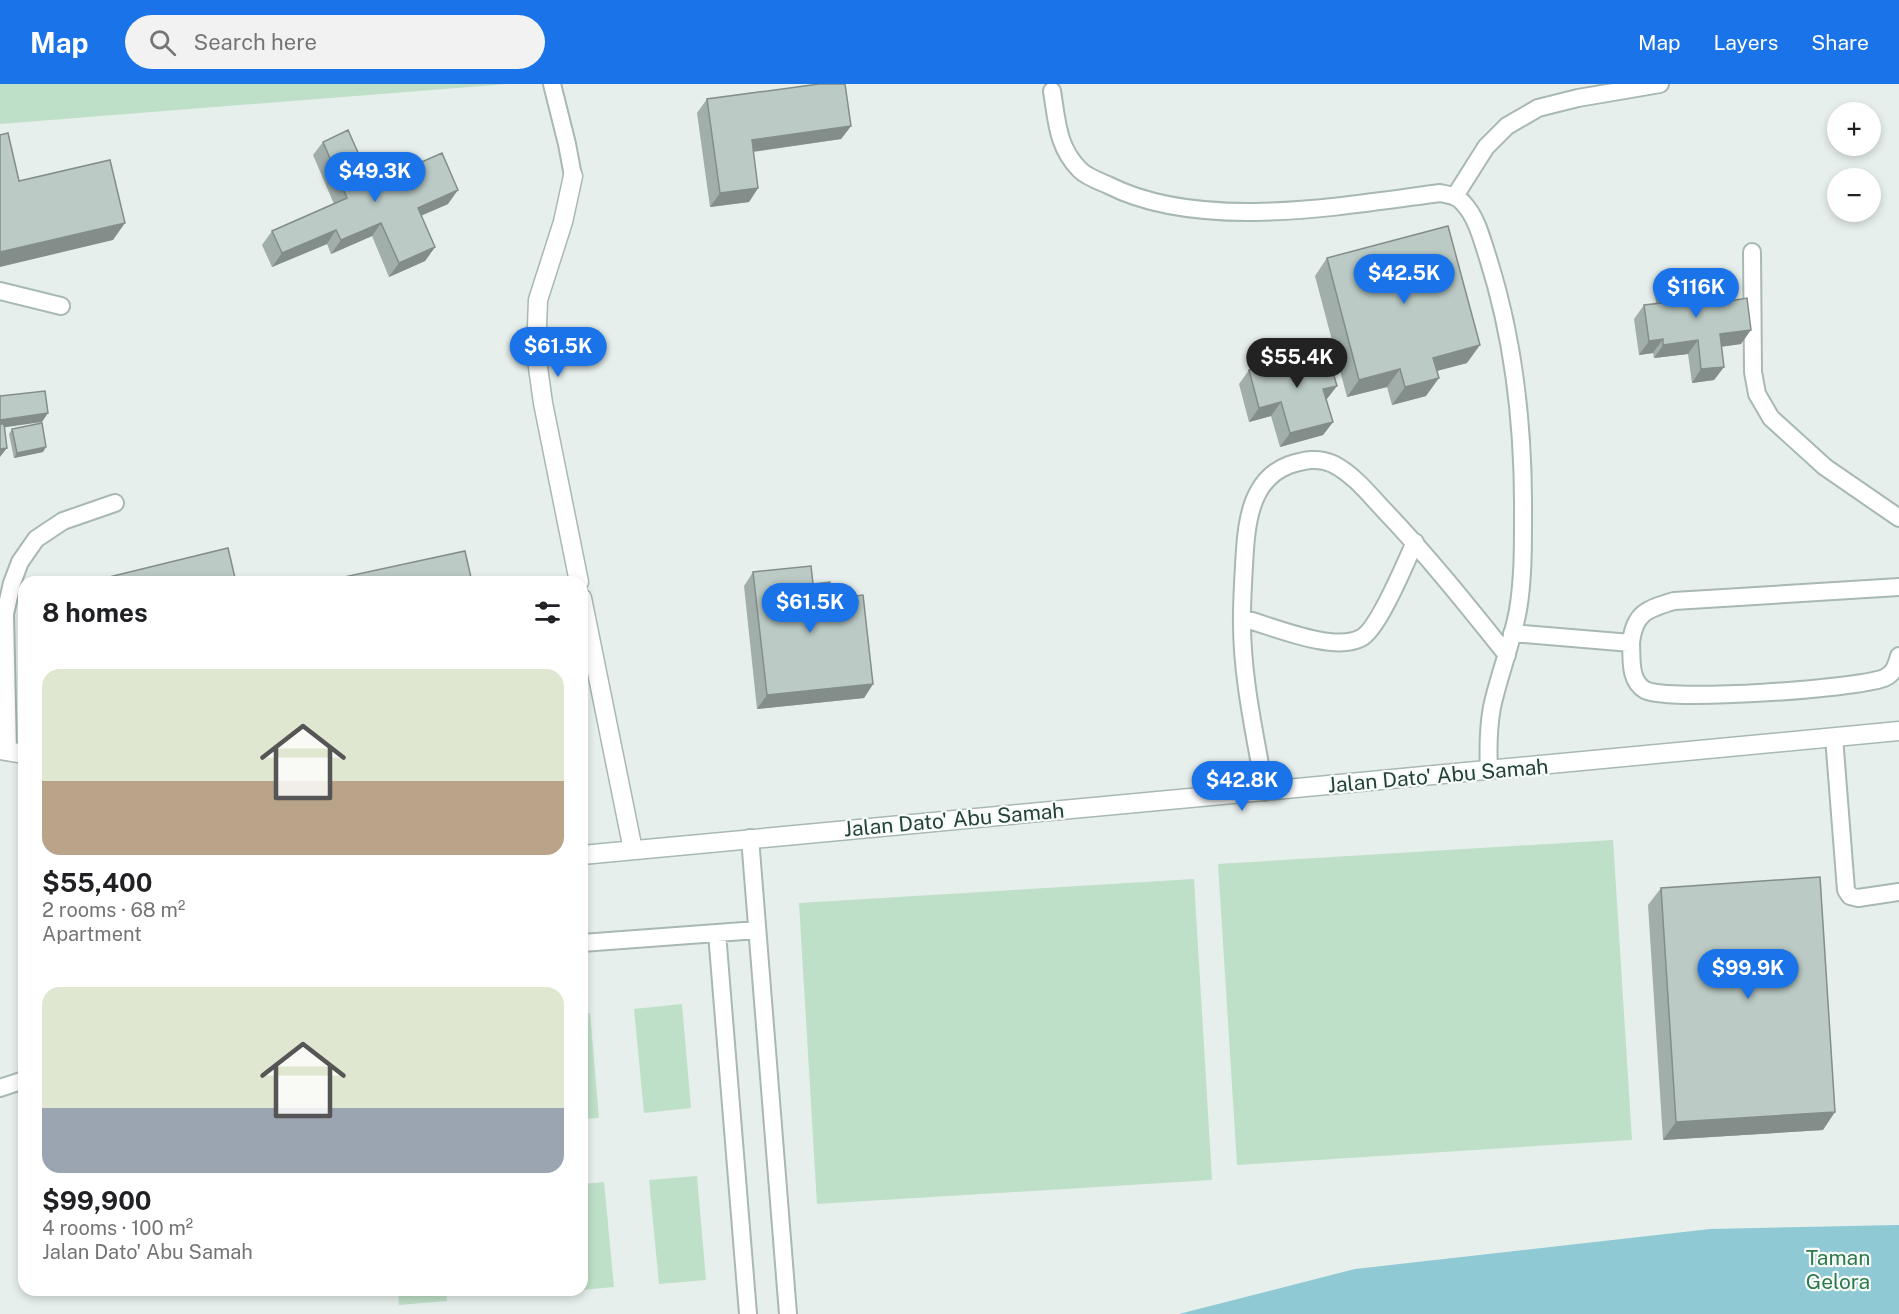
<!DOCTYPE html>
<meta charset="utf-8">
<style>
body{margin:0;font-family:"Public Sans",sans-serif;background:#f2f2f2;color:#202124;height:100vh;display:flex;flex-direction:column;font-size:22px;white-space:nowrap}
*{box-sizing:border-box;margin:0}
p{font-size:20px;color:#757577}
.icon{flex:none;width:33px;height:33px;fill:none;stroke:currentColor;stroke-width:2;stroke-linecap:round;stroke-linejoin:round}
.map{position:relative;flex:1;overflow:hidden}
.panel{position:absolute;left:18px;top:492px;width:570px;height:720px;display:flex;flex-direction:column;background:#fff;border-radius:18px;box-shadow:0 3px 9px #0003}
.panel>*{flex:none}
.buttons{position:absolute;left:1827px;top:18px;display:grid;gap:12px}
.buttons a{display:grid;place-items:center;width:54px;height:54px;border-radius:50%;background:#fff;box-shadow:0 3px 9px #0003;font-size:30px}
.price{position:absolute;translate:-50% -51px;padding:0 14px;border-radius:21px;background:#1a73e8;color:#fff;font-size:20px;line-height:39px;filter:drop-shadow(0 2px 3px #0008)}
.price::after{content:'';position:absolute;left:50%;top:36px;width:18px;height:14px;margin-left:-9px;background:inherit;clip-path:polygon(0 0,100% 0,50% 100%)}
.price.on{background:#222;color:#fff}
ul{padding:0;list-style:none}
li{display:grid;align-content:center;gap:12px;height:318px;padding:0 24px}
li span{display:grid;place-items:center;height:186px;border-radius:18px;color:#555}
li>.icon{margin-inline-start:auto}
span .icon{width:108px;height:108px;fill:#fffc;stroke-width:1}
li b{font-size:26px}
h2{display:flex;justify-content:space-between;align-items:center;height:72px;padding:0 24px;font-size:26px}
header{display:flex;align-items:center;gap:36px;box-sizing:border-box;height:84px;padding:0 30px;background:#1a73e8;color:#fff}
header strong{font-size:28px}
nav{display:flex;gap:33px;margin-inline-start:auto;font-size:21px}
.search{width:420px;height:54px;background:#f2f2f2;display:flex;align-items:center;gap:15px;box-sizing:border-box;padding:0 21px;border-radius:33px;color:#757577;font-size:22px}
.map>svg:first-child{display:block}
.green{fill:#bfe0c8}
.water{fill:#8ec9d4}
.lines{fill:none;stroke-linecap:round;stroke-linejoin:round}
.lane-casing{stroke:#a8b8b2;stroke-width:20}
.street-casing{stroke:#a8b8b2;stroke-width:21}
.lane{stroke:#fff;stroke-width:16}
.street{stroke:#fff;stroke-width:18}
.wall{fill:#a1aea9}
.shaded-wall{fill:#838d89}
.building{fill:#bbcac4;stroke:#838d89;stroke-width:1.5}
.labels{text-anchor:middle;stroke-width:4.5;stroke-linejoin:round;paint-order:stroke}
.street-label{font-size:21px;fill:#24423a;stroke:#f7fbf9}
.park-label{font-size:21px;fill:#2d7a4b;stroke:#f7fbf9}
</style>
<header>
<strong>Map</strong>
<div class="search"><svg class="icon" aria-label="search" viewBox="0 0 24 24"><circle cx="10" cy="10" r="6"/><path d="M15 15l6 6"/></svg>Search here</div>
<nav><a>Map</a><a>Layers</a><a>Share</a></nav>
</header>
<div class="map">
<svg width="1899" height="1230" viewBox="0 0 1899 1230">
<rect width="100%" height="100%" fill="#e6efeb"/>
<path class="green" d="M0,0H508L0,40Z
M1613,756L1632,1056L1237,1081L1218,780Z
M1194,795L1212,1096L817,1120L799,819Z
M682,920L691,1024L644,1029L634,925Z
M590,929L599,1034L582,1035V930Z
M697,1092L706,1196L659,1200L649,1096Z
M604,1098L614,1203L582,1206V1100Z
M398,1206H446L447,1217L399,1221Z"/>
<path class="water" d="M1899,1141V1230H1179L1355,1185L1710,1145Z"/>
<g class="lines">
<defs>
<path id="lane" d="M552,0L567,60L573,92
M1052,7C1057,37 1057,63 1080,86C1087,93 1099,97 1108,101C1200,148 1342,122 1440,109C1450,111 1458,112 1464,120C1477,134 1482,156 1488,174C1515,259 1524,346 1523,435C1523,466 1523,496 1518,526C1512,559 1499,591 1492,623C1488,645 1488,666 1489,687
M1455,112L1486,63L1507,42L1538,24L1578,14L1660,0
M1752,168L1753,288L1757,310L1771,334L1825,383L1899,434
M0,207L61,222
M1242,534C1272,542 1333,569 1361,554C1378,546 1406,478 1415,458
M1512,549L1631,559C1634,529 1647,525 1674,517L1899,503
M1631,559C1632,575 1629,597 1645,606C1669,618 1856,605 1884,594C1894,590 1896,582 1899,572
M1834,653L1846,806L1850,812L1858,814L1899,808
M8,668L5,530L12,499L20,478L36,455L63,437L115,419
M1265,708C1255,650 1241,591 1242,532C1242,516 1243,499 1244,482C1246,445 1248,396 1289,381C1304,376 1318,373 1333,380C1353,390 1369,410 1383,425C1427,471 1467,521 1507,571
M750,754L788,1230
M717,849L748,1230
M582,859L757,846
M0,1004L24,996"/>
<path id="street" d="M573,92L563,138L538,216L536,269L543,319L579,498
M582,514L633,766
M0,666L24,670
M582,771C1021,727 1460,692 1899,647"/>
</defs>
<use href="#lane" class="lane-casing"/>
<use href="#street" class="street-casing"/>
<use href="#lane" class="lane"/>
<use href="#street" class="street"/>
</g>
<path class="wall" d="M707,15L851,42L841,55L753,68L758,104L749,118L710,123L697,29Z
M323,58L372,100L448,120L421,132L435,163L425,177L389,193L372,152L331,170L327,160L272,183L262,161L272,147L334,120L313,71Z
M1327,174L1467,279L1437,287L1426,312L1392,321L1387,303L1347,313L1315,192Z
M1665,198L1706,207L1718,219L1741,260L1721,263L1724,283L1714,296L1692,299L1688,270L1654,274L1653,269L1639,271L1634,235L1644,221L1655,219L1656,218L1655,211Z
M1249,286L1327,315L1326,316L1333,338L1323,351L1280,363L1271,332L1249,338L1239,300Z
M12,345L43,368L14,374L9,350Z
M753,488L813,500L831,515L873,600L864,614L757,625L744,502Z
M24,794V828L18,802Z
M1661,804L1823,1046L1663,1056L1648,821Z"/>
<path class="shaded-wall" d="M851,42L841,55L742,69L752,56Z
M758,104L749,118L710,123L720,109Z
M458,106L448,120L408,137L418,124Z
M125,139L113,156L0,183V168Z
M381,139L372,152L331,170L341,156Z
M336,146L327,160L272,183L282,169Z
M435,163L425,177L389,193L399,179Z
M1751,246L1741,260L1710,264L1720,250Z
M1663,255L1653,269L1639,271L1649,257Z
M1698,256L1688,270L1654,274L1663,261Z
M1480,261L1467,279L1421,291L1433,274Z
M1724,283L1714,296L1692,299L1701,285Z
M1400,285L1387,303L1347,313L1359,296Z
M1439,294L1426,312L1392,321L1405,303Z
M1337,302L1327,315L1314,319L1323,305Z
M1281,318L1271,332L1249,338L1259,324Z
M48,329L42,338L0,344V336Z
M1333,338L1323,351L1280,363L1290,349Z
M46,363L43,368L14,374L17,369Z
M7,364L0,373V365Z
M873,600L864,614L757,625L767,611Z
M1835,1028L1823,1046L1663,1056L1676,1038Z"/>
<path class="building" d="M819,0H845L851,42L752,56L758,104L720,109L707,15Z
M348,46L372,100L442,69L458,106L418,124L435,163L399,179L381,139L341,156L336,146L282,169L272,147L347,114L323,58Z
M8,49L19,97L110,76L125,139L0,168V51Z
M1448,142L1480,261L1433,274L1439,294L1405,303L1400,285L1359,296L1327,174Z
M1704,192L1706,207L1716,206L1718,219L1747,214L1751,246L1720,250L1724,283L1701,285L1698,256L1663,261V255L1649,257L1644,221L1662,219L1661,211H1667L1665,198Z
M1326,265L1337,302L1323,305L1333,338L1290,349L1281,318L1259,324L1249,286Z
M45,307L48,329L0,336V312Z
M42,339L46,363L17,369L12,345Z
M0,340H4L7,364L0,365Z
M228,464L236,498H111L109,493Z
M465,467L472,498H345L344,493Z
M811,482L813,500L830,498L831,515L863,511L873,600L767,611L753,488Z
M1820,793L1835,1028L1676,1038L1661,804Z"/>
<g class="labels">
<g class="street-label">
<text transform="translate(1438 692) rotate(-5)" y="7">Jalan Dato' Abu Samah</text>
<text transform="translate(954 736) rotate(-5)" y="7">Jalan Dato' Abu Samah</text>
</g>
<g class="park-label">
<text x="1838" y="1181">Taman<tspan x="1838" dy="24">Gelora</tspan></text>
</g>
</g>
</svg>
<div class="buttons">
<a>+</a>
<a>−</a>
</div>
<b class="price" style="left:375px;top:119px">$49.3K</b>
<b class="price" style="left:1404px;top:221px">$42.5K</b>
<b class="price" style="left:1696px;top:235px">$116K</b>
<b class="price" style="left:558px;top:294px">$61.5K</b>
<b class="price on" style="left:1297px;top:305px">$55.4K</b>
<b class="price" style="left:810px;top:550px">$61.5K</b>
<b class="price" style="left:1242px;top:728px">$42.8K</b>
<b class="price" style="left:1748px;top:916px">$99.9K</b>
<section class="panel">
<h2>8 homes<svg class="icon" aria-label="filters" viewBox="0 0 24 24"><path d="M4 7h16M4 17h16"/><circle cx="9" cy="7" r="2"/><circle cx="15" cy="17" r="2"/></svg></h2>
<ul>
<li><span style="background:linear-gradient(#dfe7d0 60%,#b9a48a 0)"><svg class="icon" aria-label="home" viewBox="0 0 24 24"><path d="M3 11l9-7 9 7M6 9v11h12V9"/></svg></span><div><b>$55,400</b><p>2 rooms · 68 m²</p><p>Apartment</p></div></li>
<li><span style="background:linear-gradient(#dfe7d0 65%,#9aa5b1 0)"><svg class="icon" aria-label="home" viewBox="0 0 24 24"><path d="M3 11l9-7 9 7M6 9v11h12V9"/></svg></span><div><b>$99,900</b><p>4 rooms · 100 m²</p><p>Jalan Dato' Abu Samah</p></div></li>
</ul>
</section>
</div>
